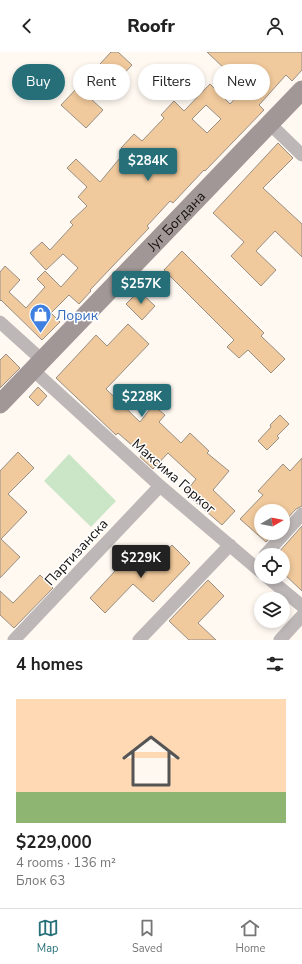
<!DOCTYPE html>
<meta charset="utf-8">
<style>
body{margin:0;font-family:"Nunito Sans",sans-serif;background:#f2f2f2;color:#222;height:100vh;display:flex;flex-direction:column;font-size:15px;white-space:nowrap}
*{box-sizing:border-box;margin:0}
p{font-size:13px;color:#767676}
.icon{flex:none;width:22px;height:22px;fill:none;stroke:currentColor;stroke-width:2;stroke-linecap:round;stroke-linejoin:round}
.map{position:relative;height:588px;overflow:hidden}
.details{display:flex;flex-direction:column;background:#fff;flex:1}
.details>*{flex:none}
.hud{position:absolute;left:12px;top:12px;width:278px;height:36px;display:flex;gap:8px}
.needle{width:26px;rotate:81deg}
.buttons{position:absolute;left:254px;top:452px;display:grid;gap:8px}
.buttons a{display:grid;place-items:center;width:36px;height:36px;border-radius:50%;background:#fff;box-shadow:0 2px 6px #0003;font-size:20px}
.price{position:absolute;translate:-50% -34px;padding:0 9px;border-radius:4px;background:#266f79;color:#fff;font-size:13px;line-height:26px;filter:drop-shadow(0 1px 2px #0008)}
.price::after{content:'';position:absolute;left:50%;top:24px;width:12px;height:9px;margin-left:-6px;background:inherit;clip-path:polygon(0 0,100% 0,50% 100%)}
.price.active{background:#222;color:#fff}
ul{padding:0;list-style:none}
li{display:grid;align-content:center;gap:8px;height:212px;padding:0 16px}
li+li{border-top:1px solid #e0e0e0}
li span{display:grid;place-items:center;height:124px;border-radius:0px;color:#555}
li>.icon{margin-inline-start:auto}
span .icon{width:72px;height:72px;fill:#fffc;stroke-width:1}
li b{font-size:17px}
h2{display:flex;justify-content:space-between;align-items:center;height:48px;padding:0 16px;font-size:17px}
.tag{padding:0 14px;border-radius:18px;background:#fff;box-shadow:0 2px 6px #0003;font-size:14px;line-height:36px}
.tag.active{background:#266f79;color:#fff}
header{display:flex;justify-content:space-between;align-items:center;height:52px;padding:0 16px;background:#fff;font-size:18px;font-weight:800}
.menu{display:flex;justify-content:space-around;align-items:center;height:56px;border-top:1px solid #e0e0e0;background:#fff;font-size:11px;color:#767676}
.menu a{display:grid;justify-items:center;gap:2px}
.menu .active{color:#266f79}
.map>svg:first-child{display:block}
.green{fill:#cbe6c7}
.building{fill:#f0c99c;stroke:#988f85;fill-rule:evenodd}
.lines{fill:none;stroke-linecap:round;stroke-linejoin:round}
.street{stroke:#beb7b8;stroke-width:13}
.secondary{stroke:#a19797;stroke-width:19}
.labels{text-anchor:middle;stroke-width:3;stroke-linejoin:round;paint-order:stroke}
.street-label{font-size:14px;fill:#15120f;stroke:#fff}
.shop-label{font-size:14px;fill:#366cbe;stroke:#fff;text-anchor:start}
</style>
<header><svg class="icon" aria-label="back" viewBox="0 0 24 24"><path d="M15 5l-7 7 7 7"/></svg>Roofr<svg class="icon" aria-label="person" viewBox="0 0 24 24"><circle cx="12" cy="8" r="4"/><path d="M4 21q1-7 8-7t8 7"/></svg></header>
<div class="map">
<svg width="302" height="588" viewBox="0 0 302 588">
<rect width="100%" height="100%" fill="#fff9f2"/>
<path class="green" d="M69,402L116,449L91,475L44,429Z"/>
<path class="building" d="M111,0H118L132,13L117,29L100,12Z
M207,0H302V18L292,29L286,23L259,53L264,58L205,119L204,118L173,151L170,149L147,174L149,176L90,238L91,239L79,252L69,243L51,261L60,270L42,288L1,248L0,249V220L5,214L20,228L9,240L26,256L45,235L37,227L45,219L61,235L78,216L63,202L46,218L30,201L42,190L50,198L73,173L70,170L87,154L78,145L87,135L67,116L76,107L100,130L125,100L121,96L134,82L142,89L164,66L161,63L174,49L184,59L210,32L230,52L245,36ZM206,53L221,67L207,81L192,67Z
M78,35L103,58L86,76L61,53Z
M278,91L293,106L263,136L302,172V205L275,179L256,199L276,218L261,234L231,204L244,190L213,161Z
M182,199L264,281L261,284L285,307L271,321L248,298L239,306L227,295L234,288L164,218Z
M139,239L155,254L142,268L126,252Z
M128,272L149,292L106,337L140,370L153,353L165,363L159,370L181,391L190,381L209,399L207,401L229,419L213,438L235,459L222,473L185,441L196,427L168,401L153,417L140,405L142,402L118,381L116,383L56,326L96,283L107,294Z
M6,302L20,316L0,336V308Z
M38,335L47,344L38,354L29,345Z
M280,363L289,372L277,384L279,386L267,398L258,389L271,375L270,373Z
M18,400L34,416L8,442L27,460L1,487L20,505L0,526V419Z
M302,406V454L296,457L283,471V459H261V481H274L266,490L240,467L263,443L258,439L283,412L290,419Z
M302,474V539L283,521V503H280L278,501Z
M172,493L190,511L153,550L133,532L105,561L90,546L128,505L145,521Z
M40,523L53,536L14,576L0,563V539L13,551Z
M208,528L224,544L198,571L216,588H189L169,569Z"/>
<g class="lines">
<path class="street" d="M270,72L302,103
M0,270L42,308
M33,318L160,434L261,520
M265,503L302,462
M267,525L302,554
M14,588L160,434
M139,588L230,493
M280,588L302,564"/>
<path class="secondary" id="s1" d="M0,352L302,38"/>
</g>
<defs>
<symbol id="shop-pin" viewBox="-11 -11 22 30"><path d="M0 17L-7.5 6A9.5 9.5 0 1 1 7.5 6Z" fill="#3f7fe0" stroke="#fff"/><path d="M-5-2.5h2.3a2.7 3.5 0 0 1 5.4 0H5L5.5 6h-11ZM-1.5-2.5h3a1.5 2.3 0 0 0-3 0Z" fill="#fff"/></symbol>
</defs>
<g fill-rule="evenodd">
<use href="#shop-pin" x="28" y="250" width="25" height="34"/>
</g>
<g class="labels">
<g class="street-label">
<text dy="5" stroke="none"><textPath href="#s1" startOffset="254">Југ Богдана</textPath></text>
<text transform="translate(174 424) rotate(41)" y="5">Максима Горког</text>
<text transform="translate(76 500) rotate(-47)" y="5">Партизанска</text>
</g>
<g class="shop-label">
<text x="56" y="268">Лорик</text>
</g>
</g>
</svg>
<div class="buttons">
<a><svg class="needle" viewBox="-14 -14 28 28"><path d="M0-13l5 13h-10z" fill="#e53935"/><path d="M0 13l5-13h-10z" fill="#767676"/></svg></a>
<a><svg class="icon" aria-label="locate" viewBox="0 0 24 24"><circle cx="12" cy="12" r="6"/><path d="M12 2v4M12 18v4M2 12h4M18 12h4"/></svg></a>
<a><svg class="icon" aria-label="layers" viewBox="0 0 24 24"><path d="M12 4l9 5-9 5-9-5zM3 14l9 5 9-5"/></svg></a>
</div>
<b class="price" style="left:148px;top:130px">$284K</b>
<b class="price" style="left:141px;top:253px">$257K</b>
<b class="price" style="left:142px;top:366px">$228K</b>
<b class="price active" style="left:141px;top:527px">$229K</b>
<div class="hud">
<a class="tag active">Buy</a>
<a class="tag">Rent</a>
<a class="tag">Filters</a>
<a class="tag">New</a>
</div>
</div>
<section class="details">
<h2>4 homes<svg class="icon" aria-label="filters" viewBox="0 0 24 24"><path d="M4 7h16M4 17h16"/><circle cx="9" cy="7" r="2"/><circle cx="15" cy="17" r="2"/></svg></h2>
<ul>
<li><span style="background:linear-gradient(#ffd9b3 75%,#8fb573 0)"><svg class="icon" aria-label="home" viewBox="0 0 24 24"><path d="M3 11l9-7 9 7M6 9v11h12V9"/></svg></span><div><b>$229,000</b><p>4 rooms · 136 m²</p><p>Блок 63</p></div></li>
</ul>
</section>
<nav class="menu">
<a class="active"><svg class="icon" aria-label="map" viewBox="0 0 24 24"><path d="M3 6l6-2 6 2 6-2v14l-6 2-6-2-6 2zM9 4v14M15 6v14"/></svg>Map</a>
<a><svg class="icon" aria-label="saved" viewBox="0 0 24 24"><path d="M7 4h10v16l-5-4-5 4z"/></svg>Saved</a>
<a><svg class="icon" aria-label="home" viewBox="0 0 24 24"><path d="M3 11l9-7 9 7M6 9v11h12V9"/></svg>Home</a>
</nav>
